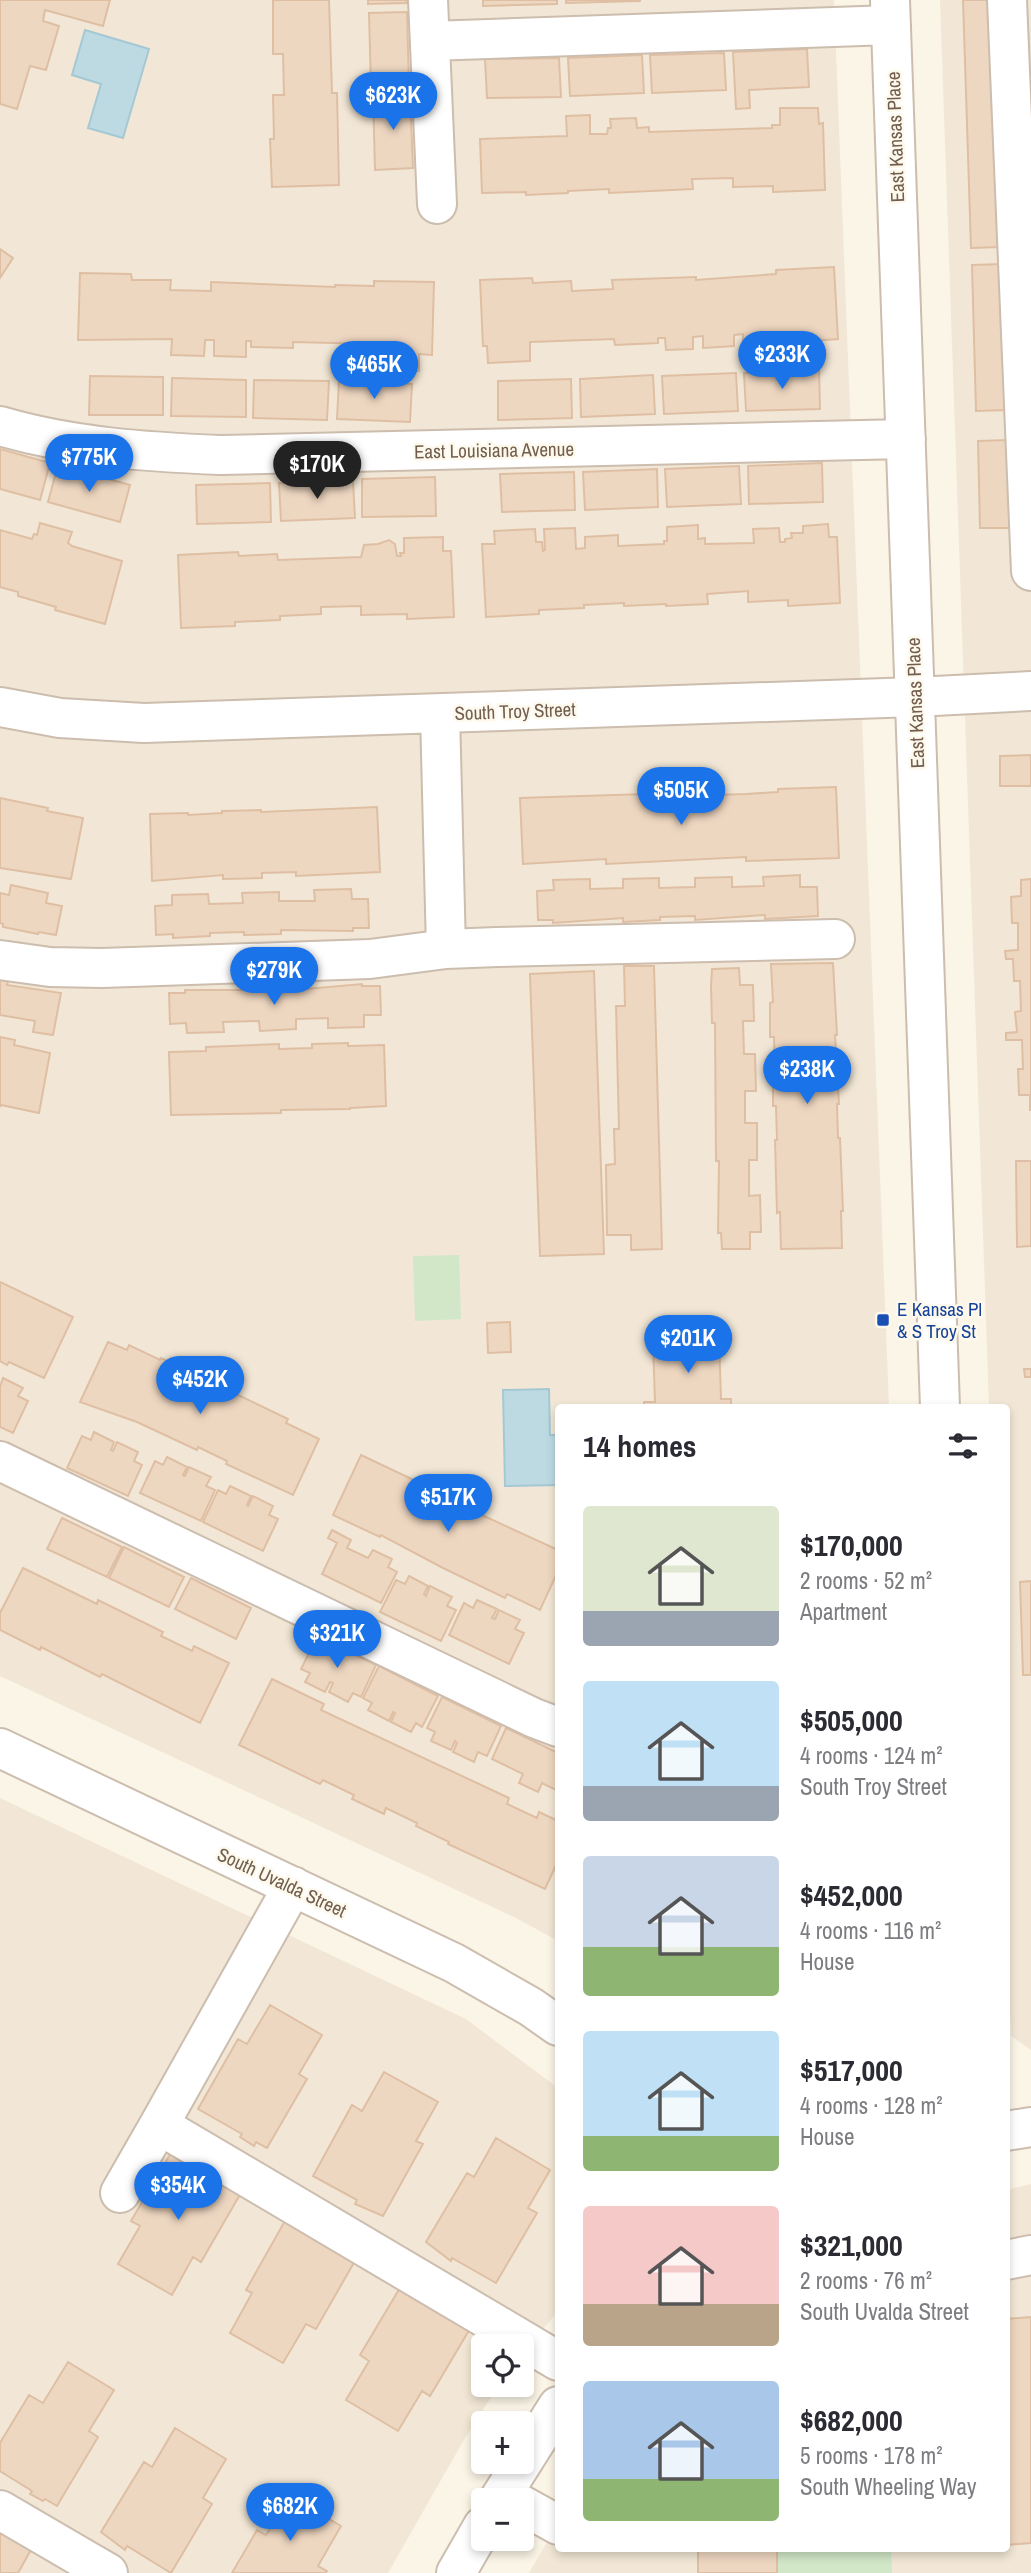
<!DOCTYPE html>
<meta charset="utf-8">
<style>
body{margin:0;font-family:"Archivo Narrow",sans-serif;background:#f7f7f7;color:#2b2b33;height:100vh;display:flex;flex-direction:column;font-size:26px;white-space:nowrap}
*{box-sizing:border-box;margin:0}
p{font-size:23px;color:#7c7c81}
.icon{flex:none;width:38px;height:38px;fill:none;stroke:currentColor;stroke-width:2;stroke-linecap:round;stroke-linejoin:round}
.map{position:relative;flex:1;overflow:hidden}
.drawer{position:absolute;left:555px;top:1404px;width:455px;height:1148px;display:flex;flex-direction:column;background:#fff;border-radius:7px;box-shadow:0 4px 10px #0003}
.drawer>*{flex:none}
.tools{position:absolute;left:471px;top:2334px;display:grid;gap:14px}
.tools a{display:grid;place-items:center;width:63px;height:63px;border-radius:7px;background:#fff;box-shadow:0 4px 10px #0003;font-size:35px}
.price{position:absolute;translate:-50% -60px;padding:0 16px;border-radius:24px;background:#1a73e8;color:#fff;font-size:23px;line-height:46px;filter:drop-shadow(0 2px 4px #0008)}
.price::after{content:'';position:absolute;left:50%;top:42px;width:21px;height:16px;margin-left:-10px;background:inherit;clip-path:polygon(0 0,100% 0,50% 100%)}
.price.current{background:#222;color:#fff}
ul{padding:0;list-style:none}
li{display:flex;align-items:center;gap:21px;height:175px;padding:0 28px}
li span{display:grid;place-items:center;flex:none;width:196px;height:140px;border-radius:7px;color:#555}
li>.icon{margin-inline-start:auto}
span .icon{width:84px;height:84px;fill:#fffc;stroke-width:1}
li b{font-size:30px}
h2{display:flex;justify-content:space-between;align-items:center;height:84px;padding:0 28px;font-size:30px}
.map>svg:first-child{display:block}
.residential{fill:#f2e7d6}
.green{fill:#d1e7c7}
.water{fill:#bddae3;stroke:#a4c8d4;stroke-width:2}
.building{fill:#eed7c1;stroke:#dfbfa3;stroke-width:2}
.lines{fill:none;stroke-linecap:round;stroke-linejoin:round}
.minor-casing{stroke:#ccbdae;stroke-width:42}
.minor{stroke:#fff;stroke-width:38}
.transit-dot{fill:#1a4fb4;stroke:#fef9ed;stroke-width:2.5}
.labels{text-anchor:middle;stroke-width:5;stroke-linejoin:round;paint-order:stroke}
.street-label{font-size:19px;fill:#725e4e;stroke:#fef9ed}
.transit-label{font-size:19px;fill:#164399;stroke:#fef9ed;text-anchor:start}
</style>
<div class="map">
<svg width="1031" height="2573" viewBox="0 0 1031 2573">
<rect width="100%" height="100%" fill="#fbf5e7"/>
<path class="residential" d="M0,0H834L889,1407H558V1941L516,1918L0,1676Z
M940,0H1031V2050L1011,2036L1006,1897V1407H989Z
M0,1798L466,2019L558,2088V2311L522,2355V2347H483V2385H499L465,2438L388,2573H0Z
M1031,2184V2573H529L558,2523V2548H1006V2190Z"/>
<path class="green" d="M459,1255L461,1319L415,1321L413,1256Z
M777,2548H889L891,2550L892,2573H777Z"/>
<path class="water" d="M85,30L149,49L123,138L88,128L101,84L72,75Z
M549,1389L550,1435H558V1485L505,1486L503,1390Z"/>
<path class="building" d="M0,0H110L103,26L45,10L43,21L59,26L46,70L30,66L17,109L0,104Z
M273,0H329L332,93H337L339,185L272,187L270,139H274L273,95H284L283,54H273Z
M368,0H406L407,3L368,4Z
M483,0H557V4L483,6Z
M566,0H640V1L566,3Z
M963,0H993L1001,247L971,248Z
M407,12L409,86L371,87L369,13Z
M807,49L809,87L749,90L750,108L736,109L733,52Z
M724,53L726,90L652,93L650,55Z
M642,55L644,93L570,96L568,58Z
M559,58L561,97L487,98L485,59Z
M410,94L413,168L375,170L373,95Z
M780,108H818L819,124L823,123L825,190L773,192V186L733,187V178L692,179L693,189L609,193V189L568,191V193L526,195V192L482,193L480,139L567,136L566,116L590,115V134H607L608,128H611L610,119L636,118L637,128L649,127V132L772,128V125H780Z
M0,249L13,258L0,278Z
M1003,264L1007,410L976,411L972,265Z
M834,267L838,339L812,341L813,356L783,358L782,342H778V333V345L743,347V334L734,335V346L703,348V336L693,337V349L666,350L665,338H658V343L615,345L614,339L530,342V361L488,363L487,346H483L480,280L532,278L533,283L571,281L572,291L613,289L612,280L696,277V280L776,274V270Z
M80,273L131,274L132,280H171L170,290L211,291V282L335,287V285L374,286V281L434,282L432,355L419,354V371L380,370V353H373V344L293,342V348L251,347V341H246V357L214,356V340H205L204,356L171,355L172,339L78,340Z
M819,370L820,409L746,411L744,373Z
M736,373L738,411L664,414L662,376Z
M653,375L655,414L581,417L580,379Z
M90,376L163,377V415H89Z
M172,378L246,380V417L171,416Z
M571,379L572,418L498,420V381Z
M254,380L329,381L327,420L253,418Z
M339,381L412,384L410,422L337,419Z
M1008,440L1011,528H980L978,441Z
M0,449L50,463L40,500L0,489Z
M822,463L823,502L749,504L748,466Z
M58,465L130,485L120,522L48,502Z
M739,466L741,504L667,507L665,469Z
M657,469L658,507L585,510L583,472Z
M574,472L575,510L502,512L500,474Z
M435,477L436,516L362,517V479Z
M353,481L355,518L281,521L279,483Z
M270,483L271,522L197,524L196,485Z
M40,523L72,532L68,543L72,546L122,561L105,624L55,610L56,607L18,596V592L0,587V530L32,539L34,534L37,535Z
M828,524L829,537H837L840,603L788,606V600L748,602V591L707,594L708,604L666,606V604L624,606V603L584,605V608L539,610V614L486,617L482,544H495L494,531L535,529L536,542H542L543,551L545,550L544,529L575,528L576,549L585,548V537L618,535V546L664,544V541H667V527L698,525V539L705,538V544L754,543L753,529L779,528L780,542H785V539L792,538L791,533H803V526Z
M443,537V551H451L454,617L407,619V614L361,615V606L321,607V614L280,616V620L235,622V626L181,628L178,555L238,552L239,556L277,554L278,560L361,557L364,545L378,544L389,540L395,544L397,556H401L400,553H404V538Z
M1031,755V786H1000V756Z
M836,787L839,858L746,861V857L606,864V859L523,864L520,798L677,793V796L746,794L778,792V789Z
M0,798L48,808L47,811L83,818L71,879L0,868Z
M377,807L380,872L296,876V872L262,873V878L223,879V875L152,881L150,814L188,813V815L222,813V811L261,810V812Z
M800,875V887H817L818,916L765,919V915L695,920V916L660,917V920L623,922V918L553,923V920H538L537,891L554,890L553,880L590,879V889L623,888V879L659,878V888L695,887V878L732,877V887L764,886L763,877Z
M1031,879V1110H1030V1095H1019L1018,1069H1023L1022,1040H1006V1033L1017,1032L1015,1012L1021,1011L1020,981H1014L1013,959H1006L1005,951L1018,950V923H1012L1011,897L1021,896V880Z
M11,885L48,893L46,903L62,906L56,935L39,932L38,934L3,927V924L0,923V893L9,895Z
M351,889L352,899H368L369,928H353V931L281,930V934L244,935V932L210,933V936L173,938V934L156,935L155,906L172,905V895L208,894L209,904L243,903L242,893L279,892V901H315L314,890Z
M833,963L837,1035H835L839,1104H837L838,1138H840L843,1211H841L842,1248L781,1249L780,1212L777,1213L775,1140H777L776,1106H773V1070H775L774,1037H770V1003L773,1002L771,964Z
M624,966H654L662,1249L631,1250V1235H607L606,1165L615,1164L614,1129H619L616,1006H625Z
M739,968L740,985H753L754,1021H743L744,1054H755L756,1091H745V1123H757V1160H749V1196L760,1195L761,1232H750V1249H722L721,1233H718L719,1161H716L715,1023H712L711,986L712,969Z
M594,971L604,1254L540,1256L530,974Z
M0,979L8,981L7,985L61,993L53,1035L33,1032L35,1021L0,1015Z
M362,984V986H380L381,1015H364V1027L328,1028V1018L296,1019V1029L260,1031L259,1021L223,1022L224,1032L187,1033L186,1023L170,1024L169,993H185V990H258V987L294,986L295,990Z
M0,1037L15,1040L14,1045L50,1053L39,1113L1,1105L0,1107Z
M348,1043V1046L384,1045L386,1106L350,1108V1109L281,1110V1113L171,1115L169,1052L206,1051V1047L279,1044V1049L312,1048V1044Z
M1016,1161H1031V1246L1017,1247Z
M0,1282L73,1317L44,1378L9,1362L7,1365L0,1361Z
M510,1322L511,1352L488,1353L487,1323Z
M719,1340L721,1399H731V1407H644V1402H655L653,1343Z
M108,1342L127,1350L129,1345L160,1360L161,1358L195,1374L193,1380L223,1394L226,1389L288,1419L286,1423L319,1439L293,1495L226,1464L227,1461L198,1447L197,1450L137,1422L80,1402Z
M1024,1369H1031V1377H1025Z
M3,1378L23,1388L18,1396L28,1401L13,1433L0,1427V1387Z
M94,1432L114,1442L111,1450L113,1451L117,1442L138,1452L134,1461L142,1465L128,1496L67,1468L82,1436L91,1440Z
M361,1455L437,1491L436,1494L558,1550V1571L540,1610L507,1594L505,1598L443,1568L381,1535L380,1537L333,1515Z
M167,1457L187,1467L183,1475L185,1476L189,1467L211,1477L206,1486L215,1490L201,1521L140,1493L155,1461L163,1465Z
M230,1486L251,1496L247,1505L248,1506L253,1496L273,1506L269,1515L278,1519L263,1551L203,1522L218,1490L226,1494Z
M62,1518L122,1547L107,1577L47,1549Z
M332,1530L351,1540L347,1548L368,1558L373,1550L392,1559L388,1567L397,1572L381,1603L322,1574L337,1543L328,1538Z
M124,1547L184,1577L169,1607L109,1578Z
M23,1568L97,1604L98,1600L163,1632L161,1636L192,1651L194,1646L229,1663L200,1723L102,1674L100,1677L41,1647L40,1650L0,1630V1613Z
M409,1576L428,1586L424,1594L426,1596L430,1586L452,1597L447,1606L456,1610L441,1641L380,1612L396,1580L405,1584Z
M191,1578L251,1608L236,1639L175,1609Z
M1031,1581V1675H1023L1020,1582Z
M477,1600L497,1609L492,1618L495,1619L499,1610L520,1620L515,1629L524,1633L509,1664L449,1635L464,1603L473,1608Z
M317,1637L376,1665L361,1697L353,1693L348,1702L329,1692L333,1683L330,1682L325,1692L305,1682L310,1673L301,1669Z
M379,1666L438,1696L422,1727L416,1723L411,1732L391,1722L395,1713L393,1712L389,1721L368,1710L372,1703L363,1698Z
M272,1679L324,1704L321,1710L509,1798L507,1804L537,1818L539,1812L558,1821V1861L545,1889L448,1844L449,1842L416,1826L417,1823L386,1808L384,1814L352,1799L354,1795L323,1780L320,1784L239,1745Z
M442,1697L501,1726L487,1756L478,1752L474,1762L453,1752L457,1743L455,1741L451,1750L431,1741L435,1732L427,1728Z
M506,1728L558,1753V1791L542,1783L538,1792L519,1783L523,1774L492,1759Z
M270,2005L322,2035L299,2074L307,2079L267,2148L256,2142L254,2146L240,2137L242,2134L198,2109L238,2039L247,2044Z
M384,2072L438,2102L416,2141L423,2144L383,2216L355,2204L357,2200L313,2176L352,2105L362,2111Z
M496,2138L550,2170L528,2208L537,2213L496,2283L452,2258L451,2261L426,2242L467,2173L474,2177Z
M172,2151L242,2191L201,2262L193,2257L172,2295L118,2264L140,2226L131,2221Z
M286,2219L356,2259L316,2329L306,2324L283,2363L230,2333L252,2293L246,2290Z
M401,2286L471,2327L430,2396L422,2391L398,2431L346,2400L369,2361L360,2355Z
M1031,2317V2543L1006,2545V2319Z
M68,2362L114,2390L89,2431L98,2437L57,2506L45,2499L43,2501L30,2494L32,2491L0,2471V2443L29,2395L43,2403Z
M175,2428L226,2459L203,2498L212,2504L171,2573L127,2546L125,2550L101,2532L144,2462L152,2467Z
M290,2496L341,2526L318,2566L327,2571L325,2573H232L257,2530L266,2535Z
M0,2529L32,2548L18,2573H0Z
M698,2548H777V2573H698Z"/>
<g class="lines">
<defs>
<path id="minor" d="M428,0L437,204
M890,0L940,1407
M1007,0L1031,571
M430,41L891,25
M0,426C71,447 147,452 221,455L906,439
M0,707L60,718L144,723L915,697L1031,691
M440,714L446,949
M0,960L50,967L102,968L370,959L446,949L497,947L835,939
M0,1461L534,1718L558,1727
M0,1748L454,1963L531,2007L558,2026
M293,1886L159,2125L558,2361
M1006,2131L1031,2127
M120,2193L159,2125
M1006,2260L1031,2255
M498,2501L558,2406
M522,2505L558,2525
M0,2510L108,2573
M456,2573L483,2526"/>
</defs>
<use href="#minor" class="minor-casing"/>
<use href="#minor" class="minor"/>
</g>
<rect class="transit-dot" x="876" y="1313" width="14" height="14" rx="3.5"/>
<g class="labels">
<g class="street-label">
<text transform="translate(895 137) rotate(-92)" y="7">East Kansas Place</text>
<text transform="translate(494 450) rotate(-1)" y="7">East Louisiana Avenue</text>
<text transform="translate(915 703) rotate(-92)" y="7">East Kansas Place</text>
<text transform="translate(515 711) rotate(-2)" y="7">South Troy Street</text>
<text transform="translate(282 1882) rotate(25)" y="7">South Uvalda Street</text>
</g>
<g class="transit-label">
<text x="897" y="1316">E Kansas Pl<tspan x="897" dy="22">&amp; S Troy St</tspan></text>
</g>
</g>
</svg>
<div class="tools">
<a><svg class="icon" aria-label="locate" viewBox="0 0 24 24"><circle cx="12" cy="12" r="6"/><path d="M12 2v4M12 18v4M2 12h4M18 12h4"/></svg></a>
<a>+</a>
<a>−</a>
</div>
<b class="price" style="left:393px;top:132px">$623K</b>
<b class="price" style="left:782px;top:391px">$233K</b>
<b class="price" style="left:374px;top:401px">$465K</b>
<b class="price" style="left:89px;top:494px">$775K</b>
<b class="price current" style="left:317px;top:501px">$170K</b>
<b class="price" style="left:681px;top:827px">$505K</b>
<b class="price" style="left:274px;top:1007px">$279K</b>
<b class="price" style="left:807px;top:1106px">$238K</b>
<b class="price" style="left:688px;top:1375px">$201K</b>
<b class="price" style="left:200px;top:1416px">$452K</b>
<b class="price" style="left:448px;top:1534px">$517K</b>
<b class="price" style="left:337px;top:1670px">$321K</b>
<b class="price" style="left:178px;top:2222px">$354K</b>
<b class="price" style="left:290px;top:2543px">$682K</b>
<section class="drawer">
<h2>14 homes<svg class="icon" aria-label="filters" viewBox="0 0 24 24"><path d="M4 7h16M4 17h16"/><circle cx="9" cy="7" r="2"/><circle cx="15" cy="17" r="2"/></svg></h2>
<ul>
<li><span style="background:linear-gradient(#dfe7d0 75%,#9aa5b1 0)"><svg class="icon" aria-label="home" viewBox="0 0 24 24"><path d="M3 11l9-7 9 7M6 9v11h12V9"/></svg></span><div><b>$170,000</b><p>2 rooms · 52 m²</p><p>Apartment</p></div></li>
<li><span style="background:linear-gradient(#bfe0f5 75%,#9aa5b1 0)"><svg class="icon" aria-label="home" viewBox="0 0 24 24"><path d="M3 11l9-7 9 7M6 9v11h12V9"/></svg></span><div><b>$505,000</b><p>4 rooms · 124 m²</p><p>South Troy Street</p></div></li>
<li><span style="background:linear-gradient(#c9d6e8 65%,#8fb573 0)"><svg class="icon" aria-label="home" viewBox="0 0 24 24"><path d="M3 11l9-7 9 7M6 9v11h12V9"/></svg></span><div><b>$452,000</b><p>4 rooms · 116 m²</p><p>House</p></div></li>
<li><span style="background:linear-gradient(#bfe0f5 75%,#8fb573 0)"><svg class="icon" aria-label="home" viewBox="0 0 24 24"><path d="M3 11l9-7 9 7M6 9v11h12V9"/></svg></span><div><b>$517,000</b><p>4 rooms · 128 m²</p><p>House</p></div></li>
<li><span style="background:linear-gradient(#f6c9c9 70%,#b9a48a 0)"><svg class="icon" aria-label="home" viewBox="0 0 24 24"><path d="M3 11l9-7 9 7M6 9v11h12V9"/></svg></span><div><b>$321,000</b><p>2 rooms · 76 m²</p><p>South Uvalda Street</p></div></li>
<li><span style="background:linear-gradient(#a9c7e8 70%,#8fb573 0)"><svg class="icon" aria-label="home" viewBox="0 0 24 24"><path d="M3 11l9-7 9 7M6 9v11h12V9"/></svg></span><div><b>$682,000</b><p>5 rooms · 178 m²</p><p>South Wheeling Way</p></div></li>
</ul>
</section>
</div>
